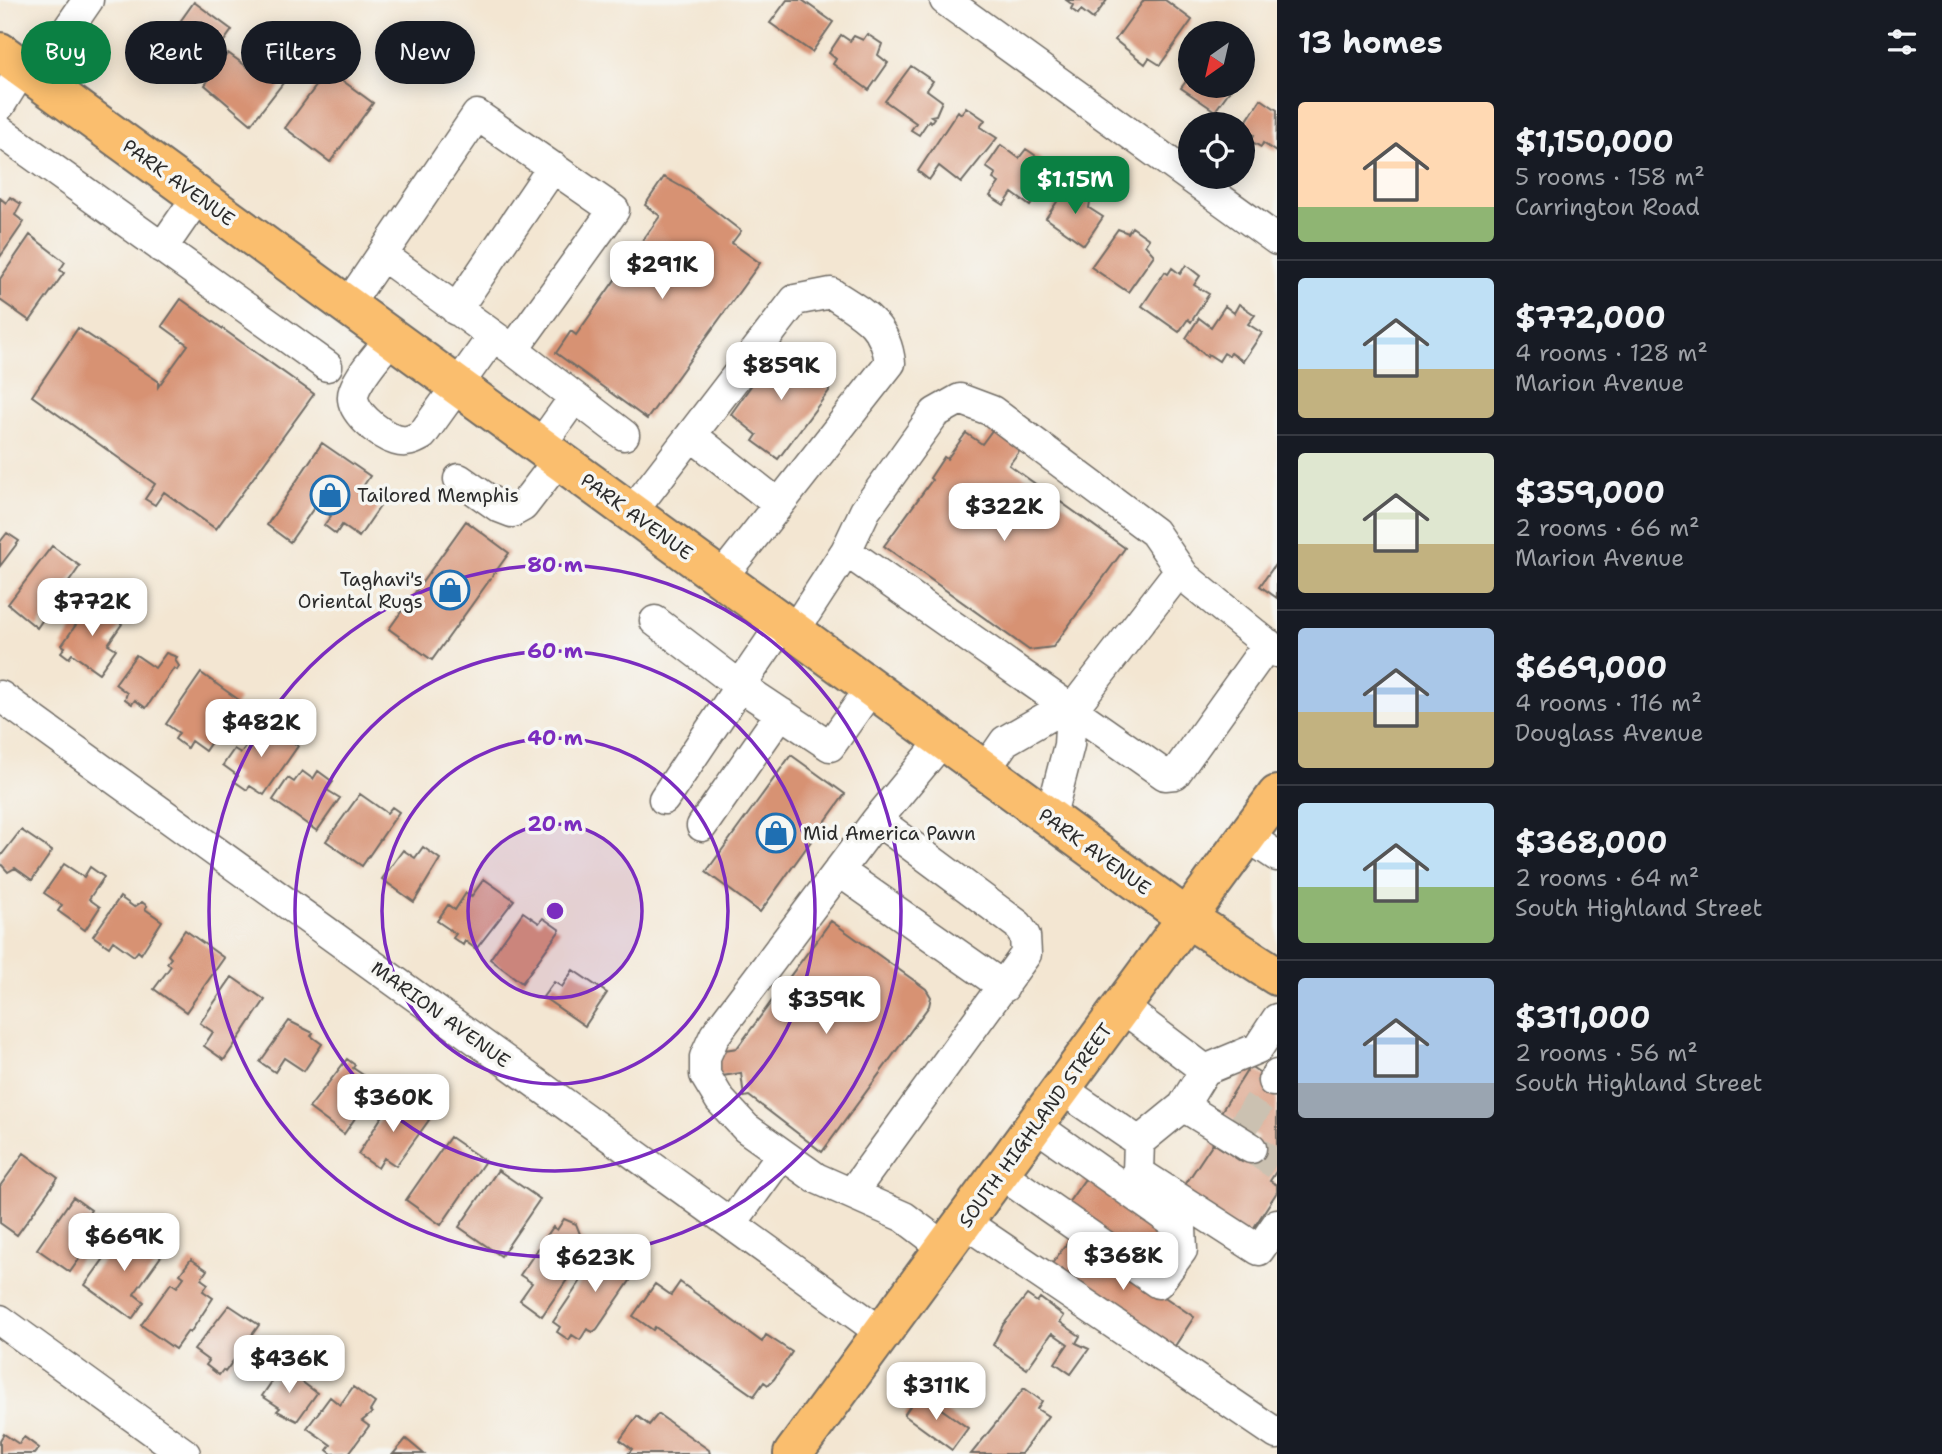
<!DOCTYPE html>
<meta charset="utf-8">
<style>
body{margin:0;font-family:"Shantell Sans",sans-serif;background:#20242c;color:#f1f3f6;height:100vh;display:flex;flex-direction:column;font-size:26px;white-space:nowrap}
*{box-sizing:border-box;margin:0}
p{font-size:23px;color:#9ea1a6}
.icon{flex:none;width:38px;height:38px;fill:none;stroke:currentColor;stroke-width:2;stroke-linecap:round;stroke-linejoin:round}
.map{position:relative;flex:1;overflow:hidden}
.sheet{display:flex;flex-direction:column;background:#171b24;width:665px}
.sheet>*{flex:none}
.hud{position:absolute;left:21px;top:21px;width:665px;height:63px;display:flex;gap:14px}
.needle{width:46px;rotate:214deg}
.controls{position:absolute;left:1178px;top:21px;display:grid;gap:14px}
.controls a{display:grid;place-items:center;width:77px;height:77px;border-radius:50%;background:#171b24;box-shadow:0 4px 18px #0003;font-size:35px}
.price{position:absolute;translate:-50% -60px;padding:0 16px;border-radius:14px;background:#fff;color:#222;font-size:23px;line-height:46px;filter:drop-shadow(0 2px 4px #0008)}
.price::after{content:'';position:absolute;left:50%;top:42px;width:21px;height:16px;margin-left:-10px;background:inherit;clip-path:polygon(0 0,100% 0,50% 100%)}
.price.on{background:#0b8043;color:#fff}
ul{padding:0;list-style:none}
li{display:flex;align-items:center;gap:21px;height:175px;padding:0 21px}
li+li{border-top:2px solid #363941}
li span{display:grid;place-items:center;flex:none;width:196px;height:140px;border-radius:7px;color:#555}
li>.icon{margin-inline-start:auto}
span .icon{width:84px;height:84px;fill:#fffc;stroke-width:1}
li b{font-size:30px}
h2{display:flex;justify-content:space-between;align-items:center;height:84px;padding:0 21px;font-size:30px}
.tag{padding:0 24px;border-radius:32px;background:#171b24;box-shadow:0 4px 18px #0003;font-size:24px;line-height:63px}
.tag.on{background:#0b8043;color:#fff}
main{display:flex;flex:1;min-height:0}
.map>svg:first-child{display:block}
.building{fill:#d79273}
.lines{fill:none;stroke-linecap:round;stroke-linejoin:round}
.minor-tunnel{stroke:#cbc1b1;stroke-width:30;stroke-dasharray:30 15;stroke-linecap:butt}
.minor-casing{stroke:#716c65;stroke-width:33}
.major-casing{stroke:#716c65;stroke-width:42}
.minor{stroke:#fff;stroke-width:30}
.major{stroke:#fabe6e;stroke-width:38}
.ring{fill:none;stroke:#7b2cbf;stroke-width:3.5}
.labels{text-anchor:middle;stroke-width:7;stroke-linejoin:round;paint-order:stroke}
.street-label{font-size:19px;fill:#2b2b2b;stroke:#f6f6f2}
.poi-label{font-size:19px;fill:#2b2b2b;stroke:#f6f6f2;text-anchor:start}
.centre{fill:#7b2cbf;stroke:#f6f6f2;stroke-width:3.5}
.ring-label{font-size:21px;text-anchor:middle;font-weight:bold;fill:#7b2cbf;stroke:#f6f6f2;stroke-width:7;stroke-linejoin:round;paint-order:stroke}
</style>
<main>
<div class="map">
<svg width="1277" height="1454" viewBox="0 0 1277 1454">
<rect width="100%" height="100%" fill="#f6f6f2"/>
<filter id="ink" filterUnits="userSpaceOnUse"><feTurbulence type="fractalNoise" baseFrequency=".0143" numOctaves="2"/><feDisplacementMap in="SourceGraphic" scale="14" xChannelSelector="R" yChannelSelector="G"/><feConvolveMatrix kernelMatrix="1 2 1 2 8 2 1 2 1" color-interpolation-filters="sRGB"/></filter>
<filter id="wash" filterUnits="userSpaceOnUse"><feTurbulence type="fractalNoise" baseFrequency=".00686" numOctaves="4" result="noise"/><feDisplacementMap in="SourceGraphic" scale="28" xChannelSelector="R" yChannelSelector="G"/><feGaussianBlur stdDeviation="1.57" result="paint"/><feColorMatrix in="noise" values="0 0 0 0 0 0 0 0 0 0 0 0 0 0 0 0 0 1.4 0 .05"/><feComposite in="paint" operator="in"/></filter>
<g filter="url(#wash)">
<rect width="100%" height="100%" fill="#f3e6d2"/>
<g id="blocks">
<path class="building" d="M787,0H802L833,22L812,52L770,23Z
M1066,0H1107L1093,19L1081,10L1078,14L1071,9L1073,5Z
M1144,0H1165L1192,20L1160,65L1149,58L1145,64L1115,40Z
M194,2L232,30L199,76L187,67L183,72L170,63L175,56L162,47Z
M867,34L882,44L878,55L888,63L869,90L833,64L836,59L829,53L841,35L850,41L854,36L863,40Z
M228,53L260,76L274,55L294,69L251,124L205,85Z
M911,66L933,81L927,90L942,101L936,115L931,116L934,118L931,122L929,120L919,135L911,130L916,123L885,101Z
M328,70L373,103L330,162L285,128Z
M1190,76V86H1233L1215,111L1181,88Z
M1261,99L1277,110L1276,152L1263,143L1261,147L1251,141L1254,135L1242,128Z
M966,107L985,120L980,127L997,138L961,183L939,166L929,180L918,171L958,111L961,114Z
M1001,145L1019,158L1026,149L1042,160L1036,170L1049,179L1030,206L1012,193L1004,205L990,196L999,183L993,179L996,174L986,167Z
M664,177L689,191L741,231L732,243L760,263L647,419L556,353L571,331L576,335L660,216L645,205Z
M1065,190L1074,196L1083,190L1091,195L1089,208L1103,217L1084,245L1046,218Z
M10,197L21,204L15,215L24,222L0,257V198L6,203Z
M1132,227L1149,239L1145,245L1154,255L1128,292L1091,267L1118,229L1128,233Z
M30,235L65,262L60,270L64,273L30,321L0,300V279Z
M1186,265L1200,276L1194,285L1209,294L1191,322L1188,319L1179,332L1142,306L1165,272L1168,274L1172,268L1180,274Z
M181,299L314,394L216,529L164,492L155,505L145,499L155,484L32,396L78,328L158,381V387L188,345L162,326Z
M1239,304L1255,315L1248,324L1262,333L1243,361L1231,353L1229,356L1224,353L1219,361L1208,354L1207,357L1186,338L1199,318L1211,327L1225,306L1234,313Z
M783,351L828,382L829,391L778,459L753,441L757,435L731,414L775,352Z
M996,425L1024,445L1009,465L1125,548L1053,647L1029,650L884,546L932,480L930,478L944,457L947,459L966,433L982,444Z
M322,443L370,476L362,488L383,502L359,537L342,525L336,534L324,525L331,516L316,505L290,542L267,525Z
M466,521L509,553L432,660L389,629Z
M7,533L19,541L0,566V542Z
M52,546L80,566L37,628L8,604Z
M1277,562V598L1260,586Z
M91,603L122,624L108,644L116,649L99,673L72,654L69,658L61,652L65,647L62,645Z
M166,653L177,657L175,660L179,666L177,670L174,668L146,708L135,700L132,704L125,699L127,693L115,684L136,655L155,668Z
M201,673L239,700L205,751L191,741L187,748L175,739L179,733L166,724Z
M263,721L298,746L264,795L250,786L247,790L234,781L238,776L223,765L234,749L241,753Z
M791,755L845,794L760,912L706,872Z
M302,771L313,779L318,771L333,782L327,790L340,798L317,831L273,800L288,778L294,782Z
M360,794L387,813L392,807L399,812L362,866L326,841Z
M21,830L52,851L32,880L15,868L8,872L0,863V857Z
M423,847L440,859L414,902L382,879L403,850L415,858Z
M64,864L84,877L90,867L104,877L89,899L100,907L85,930L58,911L62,905L44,893Z
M484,879L514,900L476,949L465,941L463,945L453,938L456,934L437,921L448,905L455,910L466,893L471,897Z
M120,897L134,907L142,902L147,906L145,909L162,921L141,954L138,951L134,956L113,941L109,947L93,936Z
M523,912L539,923L543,918L560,930L522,983L490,959Z
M831,921L926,989L931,997L929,1006L822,1152L749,1096L744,1097L741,1073L716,1077L712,1052L737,1048Z
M185,930L224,958L186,1012L154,989L171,966L167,963L171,958L168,955Z
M573,970L607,993L585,1026L543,997L554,982L562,987Z
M232,977L265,1000L224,1060L204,1046L213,1032L200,1023Z
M289,1021L313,1033L311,1036L322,1044L304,1071L284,1058L275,1072L260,1062Z
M347,1059L355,1065L353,1068L378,1085L344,1134L309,1108Z
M1250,1066L1277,1084V1170L1270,1181L1277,1185V1192L1247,1238L1179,1194L1213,1143L1242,1162L1258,1137L1221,1112Z
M395,1096L429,1120L396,1166L384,1158L378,1168L358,1154Z
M450,1137L485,1161L441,1225L406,1200Z
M24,1153L58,1178L17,1235L0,1223V1186Z
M498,1170L540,1199L501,1256L459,1227Z
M1090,1172L1167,1226L1141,1264L1063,1210Z
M73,1197L91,1210L87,1216L102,1227L70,1272L37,1249Z
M564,1219L576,1224L582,1239L591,1245L542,1316L520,1300L532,1283L520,1275L553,1227L557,1230Z
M126,1228L162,1255L134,1294L144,1302L132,1319L85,1285Z
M1073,1235L1194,1317L1173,1349L1051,1265Z
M605,1245L619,1256L621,1252L626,1255L624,1259L638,1269L597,1329L593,1332L587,1329L580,1340L572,1335L569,1340L557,1332L560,1327L553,1322Z
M191,1259L207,1270L201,1279L208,1284L203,1291L213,1298L190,1333L188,1331L175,1349L141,1325L171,1283L177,1287L184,1277L180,1274Z
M680,1282L762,1342L766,1335L792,1352L774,1379L768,1385L764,1382L754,1396L655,1327L653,1330L633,1316L655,1284L671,1295Z
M1027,1295L1037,1302L1040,1298L1064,1316L1060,1322L1080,1336L1076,1343L1089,1349L1071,1374L1055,1363L1068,1344L1052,1333L1027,1369L993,1345L1003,1325Z
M229,1305L259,1325L225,1372L223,1370L219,1375L206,1365L209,1361L194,1350Z
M282,1367L317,1393L297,1421L277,1411L280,1408L262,1396Z
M353,1387L375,1403L370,1411L372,1413L362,1421L369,1426L349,1453L332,1454L327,1450L331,1445L307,1428L330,1397L340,1405Z
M1024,1388L1042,1401L1037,1409L1048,1416L1021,1454H971Z
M919,1393L968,1428L952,1450L904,1415Z
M658,1414L709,1450L710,1454H628L632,1449L620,1440L637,1416L649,1425Z
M4,1434L19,1444L24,1437L39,1448L34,1454H0V1440Z
M406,1439L424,1454H393Z"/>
</g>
</g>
<g filter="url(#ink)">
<use href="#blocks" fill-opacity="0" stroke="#716c65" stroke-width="2"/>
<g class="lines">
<path class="minor-tunnel" d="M1243,1127L1273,1081
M1251,1148L1277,1165"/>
<defs>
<path id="minor" d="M945,0L1277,240
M35,77L88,0
M0,105L23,68
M0,131L327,366
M162,248L198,196
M382,255L509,347
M348,305L477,115L614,210L513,350L624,435
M456,310L553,167
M392,337C380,353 361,372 354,391C347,410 380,435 396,440C406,443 413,440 422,435L493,336
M691,435L778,504
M540,446L574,398
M459,479L499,507L512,512L523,506L559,459
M632,512L795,300L831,293C862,313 886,324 890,363L721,578
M846,551L865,511L935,413L960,399L992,411L1154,532L1185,577
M655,621L740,686L664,799
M783,623L740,686L830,746L871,688
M794,631L846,551L1165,775L1175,774L1268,644
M0,696L882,1333
M943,740L877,820L715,1035L705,1057V1075L720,1100L746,1128L816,1178L904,1217L945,1248
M985,770L1005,741L1052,714L1071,711
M1050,819L1069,745L1071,711L1173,579L1185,577L1277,652
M702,826L781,713
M1247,836L1277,856
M839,871L1004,987
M1205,1070L1258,1048L1277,1019
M1273,1081L1277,1075
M1062,1089L1139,1142L1183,1106L1205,1070L1122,1007
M1183,1106L1251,1148
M1139,1142L1138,1172L1259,1250L1277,1224
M1000,1173L1158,1283L1182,1250L1181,1228L1035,1125
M852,1193L1026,954L1025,936L1018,925L877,820
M964,1222L1277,1434
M731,1224L782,1154
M0,1320L185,1454"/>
<path id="major" d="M0,52L1187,918L1277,976
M793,1454L1277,795"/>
</defs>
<use href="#minor" class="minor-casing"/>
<use href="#major" class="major-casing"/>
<use href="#minor" class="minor"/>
<use href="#major" class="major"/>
</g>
</g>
<circle cx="555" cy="911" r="87" fill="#7b2cbf" fill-opacity=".12"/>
<g class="ring">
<circle cx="555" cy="911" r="87"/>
<circle cx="555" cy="911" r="173"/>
<circle cx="555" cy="911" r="260"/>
<circle cx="555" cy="911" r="346"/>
</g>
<defs>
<symbol id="shop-ring" viewBox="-11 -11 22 22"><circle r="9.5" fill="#f6f6f2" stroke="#1f6fb2" stroke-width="1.5"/><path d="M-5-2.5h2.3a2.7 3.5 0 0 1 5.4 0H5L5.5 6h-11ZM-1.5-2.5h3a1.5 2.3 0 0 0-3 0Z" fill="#1f6fb2"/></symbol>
</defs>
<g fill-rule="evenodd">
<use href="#shop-ring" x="308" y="473" width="44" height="44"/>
<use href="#shop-ring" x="428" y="568" width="44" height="44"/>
<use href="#shop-ring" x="754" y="811" width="44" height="44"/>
</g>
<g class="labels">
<g class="street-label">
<text transform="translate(179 182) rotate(36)" y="7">PARK AVENUE</text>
<text transform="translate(637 516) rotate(36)" y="7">PARK AVENUE</text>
<text transform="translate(1095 851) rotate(36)" y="7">PARK AVENUE</text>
<text transform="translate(441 1014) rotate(36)" y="7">MARION AVENUE</text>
<text transform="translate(1035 1125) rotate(-54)" y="7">SOUTH HIGHLAND STREET</text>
</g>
<g class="poi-label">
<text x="357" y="502">Tailored Memphis</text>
<text x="423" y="586" text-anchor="end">Taghavi's<tspan x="423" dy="22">Oriental Rugs</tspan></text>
<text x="803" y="840">Mid America Pawn</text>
</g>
</g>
<circle cx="555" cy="911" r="10" class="centre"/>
<g class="ring-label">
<text x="555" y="572">80 m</text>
<text x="555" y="658">60 m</text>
<text x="555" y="745">40 m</text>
<text x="555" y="831">20 m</text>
</g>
</svg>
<div class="controls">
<a><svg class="needle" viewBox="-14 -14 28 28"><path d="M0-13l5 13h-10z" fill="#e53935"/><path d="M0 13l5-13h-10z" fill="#9ea1a6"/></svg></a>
<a><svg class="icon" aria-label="locate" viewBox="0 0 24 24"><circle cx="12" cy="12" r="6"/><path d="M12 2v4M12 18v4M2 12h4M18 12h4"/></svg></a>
</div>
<b class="price on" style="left:1075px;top:216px">$1.15M</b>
<b class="price" style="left:662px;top:301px">$291K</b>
<b class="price" style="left:781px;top:402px">$859K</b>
<b class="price" style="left:1004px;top:543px">$322K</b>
<b class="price" style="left:92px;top:638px">$772K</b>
<b class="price" style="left:261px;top:759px">$482K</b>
<b class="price" style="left:826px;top:1036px">$359K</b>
<b class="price" style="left:393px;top:1134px">$360K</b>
<b class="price" style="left:124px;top:1273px">$669K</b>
<b class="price" style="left:1123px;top:1292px">$368K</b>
<b class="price" style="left:595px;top:1294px">$623K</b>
<b class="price" style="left:289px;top:1395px">$436K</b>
<b class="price" style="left:936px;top:1422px">$311K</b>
<div class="hud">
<a class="tag on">Buy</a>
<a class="tag">Rent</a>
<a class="tag">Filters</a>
<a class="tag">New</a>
</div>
</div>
<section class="sheet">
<h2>13 homes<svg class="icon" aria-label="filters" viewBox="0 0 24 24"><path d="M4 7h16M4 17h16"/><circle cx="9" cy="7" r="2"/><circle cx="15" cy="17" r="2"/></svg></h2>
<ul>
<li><span style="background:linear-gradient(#ffd9b3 75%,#8fb573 0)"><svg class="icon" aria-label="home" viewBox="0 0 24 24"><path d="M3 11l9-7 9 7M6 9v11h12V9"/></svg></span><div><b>$1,150,000</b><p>5 rooms · 158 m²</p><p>Carrington Road</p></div></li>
<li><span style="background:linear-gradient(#bfe0f5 65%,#c2b280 0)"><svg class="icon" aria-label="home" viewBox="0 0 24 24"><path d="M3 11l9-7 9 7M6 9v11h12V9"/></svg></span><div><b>$772,000</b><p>4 rooms · 128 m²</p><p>Marion Avenue</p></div></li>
<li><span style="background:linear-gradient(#dfe7d0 65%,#c2b280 0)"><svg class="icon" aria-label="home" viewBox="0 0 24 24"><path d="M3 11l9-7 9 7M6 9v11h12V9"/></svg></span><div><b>$359,000</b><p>2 rooms · 66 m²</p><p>Marion Avenue</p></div></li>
<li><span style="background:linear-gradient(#a9c7e8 60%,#c2b280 0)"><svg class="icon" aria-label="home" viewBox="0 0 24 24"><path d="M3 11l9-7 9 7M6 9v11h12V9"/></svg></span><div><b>$669,000</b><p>4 rooms · 116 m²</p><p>Douglass Avenue</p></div></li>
<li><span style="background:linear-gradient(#bfe0f5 60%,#8fb573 0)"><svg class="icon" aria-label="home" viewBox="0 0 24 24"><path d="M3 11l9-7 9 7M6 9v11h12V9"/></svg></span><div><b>$368,000</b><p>2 rooms · 64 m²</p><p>South Highland Street</p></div></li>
<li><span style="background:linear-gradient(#a9c7e8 75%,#9aa5b1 0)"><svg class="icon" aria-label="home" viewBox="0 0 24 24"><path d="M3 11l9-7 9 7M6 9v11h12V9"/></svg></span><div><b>$311,000</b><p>2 rooms · 56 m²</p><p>South Highland Street</p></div></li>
</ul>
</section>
</main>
